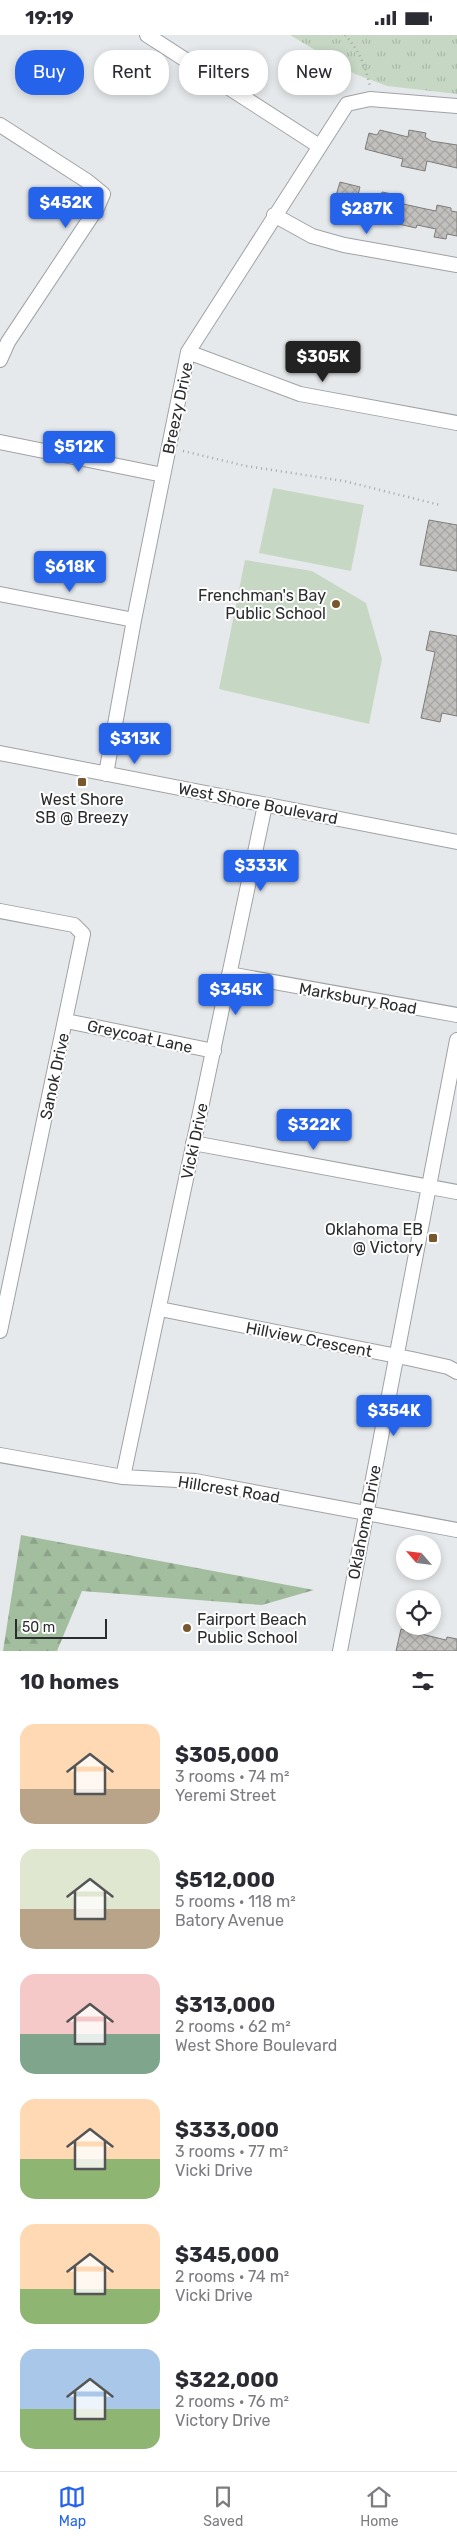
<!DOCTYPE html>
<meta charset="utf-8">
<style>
body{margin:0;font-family:Rubik,sans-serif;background:#f7f7f7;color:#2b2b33;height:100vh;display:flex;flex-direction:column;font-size:19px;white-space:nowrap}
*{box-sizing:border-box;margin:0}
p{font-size:16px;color:#7c7c81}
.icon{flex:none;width:28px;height:28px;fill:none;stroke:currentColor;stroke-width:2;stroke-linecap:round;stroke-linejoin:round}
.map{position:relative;height:1616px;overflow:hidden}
.panel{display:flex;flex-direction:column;background:#fff;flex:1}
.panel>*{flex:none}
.top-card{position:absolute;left:15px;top:15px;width:428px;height:45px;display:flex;gap:10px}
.needle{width:32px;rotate:298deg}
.controls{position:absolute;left:396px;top:1500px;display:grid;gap:10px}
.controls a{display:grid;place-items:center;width:45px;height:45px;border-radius:50%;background:#fff;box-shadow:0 2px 8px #0003;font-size:25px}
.scale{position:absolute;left:15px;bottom:12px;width:92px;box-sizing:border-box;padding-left:5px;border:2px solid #2b2c2d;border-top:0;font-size:14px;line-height:18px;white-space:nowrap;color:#2b2c2d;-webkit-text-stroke:4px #fff;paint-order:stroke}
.price{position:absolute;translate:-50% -42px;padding:0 11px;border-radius:5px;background:#2563eb;color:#fff;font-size:16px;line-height:32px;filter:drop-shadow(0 1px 2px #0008)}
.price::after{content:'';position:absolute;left:50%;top:30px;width:15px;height:11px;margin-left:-8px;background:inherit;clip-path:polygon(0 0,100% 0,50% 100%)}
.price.current{background:#222;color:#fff}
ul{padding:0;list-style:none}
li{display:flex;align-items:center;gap:15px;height:125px;padding:0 20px}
li span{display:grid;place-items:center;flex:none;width:140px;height:100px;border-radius:15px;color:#555}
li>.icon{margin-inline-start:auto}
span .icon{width:60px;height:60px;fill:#fffc;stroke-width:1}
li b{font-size:21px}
h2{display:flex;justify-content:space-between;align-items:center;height:60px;padding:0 20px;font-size:21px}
.pill{padding:0 18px;border-radius:20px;background:#fff;box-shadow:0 2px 8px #0003;font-size:18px;line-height:45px}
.pill.current{background:#2563eb;color:#fff}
.status{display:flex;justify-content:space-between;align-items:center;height:35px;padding:0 25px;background:#fff;direction:ltr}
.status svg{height:14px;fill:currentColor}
.menu{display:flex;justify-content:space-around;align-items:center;height:70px;border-top:1px solid #e1e1e2;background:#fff;font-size:14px;color:#7c7c81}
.menu a{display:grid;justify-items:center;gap:2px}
.menu .current{color:#2563eb}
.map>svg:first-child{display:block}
.grass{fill:url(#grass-tufts)}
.forest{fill:url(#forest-firs)}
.pitch{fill:#c6d8c3}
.building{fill:url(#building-cross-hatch);stroke:#7e7c7a}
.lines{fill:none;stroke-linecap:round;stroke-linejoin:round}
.minor-casing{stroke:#a0a2a5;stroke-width:16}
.path{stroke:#a4a7a8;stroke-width:2.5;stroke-dasharray:1 4;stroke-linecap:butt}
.minor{stroke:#fff;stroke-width:14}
.poi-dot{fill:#78572e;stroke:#fff;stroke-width:2}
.labels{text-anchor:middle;stroke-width:4;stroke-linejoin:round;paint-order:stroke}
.street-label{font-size:16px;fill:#2b2c2d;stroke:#fff}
.poi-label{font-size:16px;fill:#2b2c2d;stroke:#fff;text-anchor:end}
</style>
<div class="status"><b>19:19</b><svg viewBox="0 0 49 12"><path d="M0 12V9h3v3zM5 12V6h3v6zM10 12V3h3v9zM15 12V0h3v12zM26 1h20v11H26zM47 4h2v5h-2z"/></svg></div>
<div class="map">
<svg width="457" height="1616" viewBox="0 0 457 1616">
<defs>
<pattern id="grass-tufts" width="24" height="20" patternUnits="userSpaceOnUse" patternTransform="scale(1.25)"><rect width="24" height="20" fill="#c6d8c3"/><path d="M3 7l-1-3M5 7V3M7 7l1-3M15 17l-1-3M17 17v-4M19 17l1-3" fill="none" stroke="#aabaa8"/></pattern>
<pattern id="forest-firs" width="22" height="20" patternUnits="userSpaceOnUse" patternTransform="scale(1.25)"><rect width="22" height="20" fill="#a3be9f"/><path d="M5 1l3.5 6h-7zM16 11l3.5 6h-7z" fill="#8ca389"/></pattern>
<pattern id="building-cross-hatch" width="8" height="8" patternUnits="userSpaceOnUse" patternTransform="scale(1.25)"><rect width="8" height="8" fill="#c2c0bd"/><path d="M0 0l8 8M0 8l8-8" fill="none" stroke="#a7a5a3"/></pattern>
</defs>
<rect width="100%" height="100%" fill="#e6e9eb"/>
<path class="grass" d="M290,0H457V59L387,51L355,39Z"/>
<path class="forest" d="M21,1500L314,1555L262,1570L82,1556L57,1616H3Z"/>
<path class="pitch" d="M273,453L364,470L351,536L259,518Z
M245,525L312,536L366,568L382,624L369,689L219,654Z"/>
<path class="building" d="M380,95L408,102L409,95L426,98L425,102L431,106L457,110V133L427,126L425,136L401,131L403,124L365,114L369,98L377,100Z
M340,147L360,152L358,160L380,165L382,157L392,159L390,166L426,174L436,176L437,170L451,173V176L457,177V201L447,199L446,204L434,202L436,194L417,190L416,193L332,174Z
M429,485L457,490V536L420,530Z
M430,596L457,601V681L442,678L440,687L421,683L435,617L426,615Z
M401,1594L446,1605L447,1602L457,1604V1616H396Z"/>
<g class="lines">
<defs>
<path id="minor" d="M147,0L319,111
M0,90L87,146L103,159L97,173L8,307L0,325
M274,180L312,201L344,210L457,230
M188,317L300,359L457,388
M0,407L163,440
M0,559L134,585
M0,718L457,807
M106,739L134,585L188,317L347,69L370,64L457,71
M0,876L74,890L83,899L0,1296
M229,939L457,980
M66,986L214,1016
M193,1108L457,1157
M160,1274L412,1324L448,1332L457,1337
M0,1420L123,1442L195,1446L457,1495
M123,1442L265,770
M340,1616L457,1005"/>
</defs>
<use href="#minor" class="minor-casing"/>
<path class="path" d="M345,0C359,15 366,32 370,52
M183,416L246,431L344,446L440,470"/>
<use href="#minor" class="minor"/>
</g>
<g class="poi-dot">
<circle cx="336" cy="569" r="5"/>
<rect x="77" y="742" width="10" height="10" rx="2.5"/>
<rect x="428" y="1198" width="10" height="10" rx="2.5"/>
<circle cx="187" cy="1593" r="5"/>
</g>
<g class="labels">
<g class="street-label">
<text transform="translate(177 373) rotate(-78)" y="6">Breezy Drive</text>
<text transform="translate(258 768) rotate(11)" y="6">West Shore Boulevard</text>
<text transform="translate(358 963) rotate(10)" y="6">Marksbury Road</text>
<text transform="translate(140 1001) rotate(12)" y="6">Greycoat Lane</text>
<text transform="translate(54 1041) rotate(-78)" y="6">Sanok Drive</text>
<text transform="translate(194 1106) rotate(-78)" y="6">Vicki Drive</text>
<text transform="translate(309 1304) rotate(11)" y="6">Hillview Crescent</text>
<text transform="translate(229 1454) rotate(9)" y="6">Hillcrest Road</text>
<text transform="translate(364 1487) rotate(-79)" y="6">Oklahoma Drive</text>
</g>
<g class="poi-label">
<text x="326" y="566">Frenchman's Bay<tspan x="326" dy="18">Public School</tspan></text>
<text x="82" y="770" text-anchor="middle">West Shore<tspan x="82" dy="18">SB @ Breezy</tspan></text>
<text x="423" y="1200">Oklahoma EB<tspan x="423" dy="18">@ Victory</tspan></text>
<text x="197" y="1590" text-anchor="start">Fairport Beach<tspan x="197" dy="18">Public School</tspan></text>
</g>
</g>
</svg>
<div class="controls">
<a><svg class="needle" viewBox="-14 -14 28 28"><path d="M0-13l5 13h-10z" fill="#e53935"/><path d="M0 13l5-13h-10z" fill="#7c7c81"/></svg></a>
<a><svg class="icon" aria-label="locate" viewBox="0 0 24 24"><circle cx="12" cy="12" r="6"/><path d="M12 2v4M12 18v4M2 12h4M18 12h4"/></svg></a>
</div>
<div class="scale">50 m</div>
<b class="price" style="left:66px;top:194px">$452K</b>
<b class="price" style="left:367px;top:200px">$287K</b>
<b class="price current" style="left:323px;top:348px">$305K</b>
<b class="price" style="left:79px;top:438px">$512K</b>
<b class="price" style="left:70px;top:558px">$618K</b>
<b class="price" style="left:135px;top:730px">$313K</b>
<b class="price" style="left:261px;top:857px">$333K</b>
<b class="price" style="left:236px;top:981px">$345K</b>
<b class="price" style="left:314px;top:1116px">$322K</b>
<b class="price" style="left:394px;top:1402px">$354K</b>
<div class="top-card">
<a class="pill current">Buy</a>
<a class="pill">Rent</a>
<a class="pill">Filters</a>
<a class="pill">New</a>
</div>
</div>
<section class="panel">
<h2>10 homes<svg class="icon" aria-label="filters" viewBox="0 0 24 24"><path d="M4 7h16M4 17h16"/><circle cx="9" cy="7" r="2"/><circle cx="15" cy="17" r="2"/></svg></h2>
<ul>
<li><span style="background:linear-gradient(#ffd9b3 65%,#b9a48a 0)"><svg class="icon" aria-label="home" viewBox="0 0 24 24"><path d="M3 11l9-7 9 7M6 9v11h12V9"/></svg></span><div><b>$305,000</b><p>3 rooms · 74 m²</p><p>Yeremi Street</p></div></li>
<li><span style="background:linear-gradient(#dfe7d0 60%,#b9a48a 0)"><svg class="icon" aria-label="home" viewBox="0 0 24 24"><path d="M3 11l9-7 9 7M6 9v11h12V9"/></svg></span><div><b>$512,000</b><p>5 rooms · 118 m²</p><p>Batory Avenue</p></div></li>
<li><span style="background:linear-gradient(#f6c9c9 60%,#7fa58c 0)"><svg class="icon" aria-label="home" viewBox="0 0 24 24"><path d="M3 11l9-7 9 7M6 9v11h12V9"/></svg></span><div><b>$313,000</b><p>2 rooms · 62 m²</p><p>West Shore Boulevard</p></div></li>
<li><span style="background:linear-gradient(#ffd9b3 60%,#8fb573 0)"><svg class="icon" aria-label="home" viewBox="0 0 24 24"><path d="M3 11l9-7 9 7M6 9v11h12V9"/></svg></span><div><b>$333,000</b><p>3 rooms · 77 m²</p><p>Vicki Drive</p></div></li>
<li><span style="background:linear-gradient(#ffd9b3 65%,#8fb573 0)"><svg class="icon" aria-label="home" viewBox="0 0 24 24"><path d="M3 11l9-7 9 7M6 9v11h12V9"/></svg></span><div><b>$345,000</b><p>2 rooms · 74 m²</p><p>Vicki Drive</p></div></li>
<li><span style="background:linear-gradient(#a9c7e8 60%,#8fb573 0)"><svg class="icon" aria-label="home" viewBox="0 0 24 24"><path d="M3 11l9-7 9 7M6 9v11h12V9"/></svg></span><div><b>$322,000</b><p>2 rooms · 76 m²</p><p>Victory Drive</p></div></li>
</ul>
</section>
<nav class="menu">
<a class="current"><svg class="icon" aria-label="map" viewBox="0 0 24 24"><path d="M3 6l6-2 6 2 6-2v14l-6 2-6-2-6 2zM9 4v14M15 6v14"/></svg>Map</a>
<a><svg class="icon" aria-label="saved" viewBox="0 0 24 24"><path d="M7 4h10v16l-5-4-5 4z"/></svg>Saved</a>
<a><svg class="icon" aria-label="home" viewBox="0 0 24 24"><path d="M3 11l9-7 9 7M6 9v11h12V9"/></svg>Home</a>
</nav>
